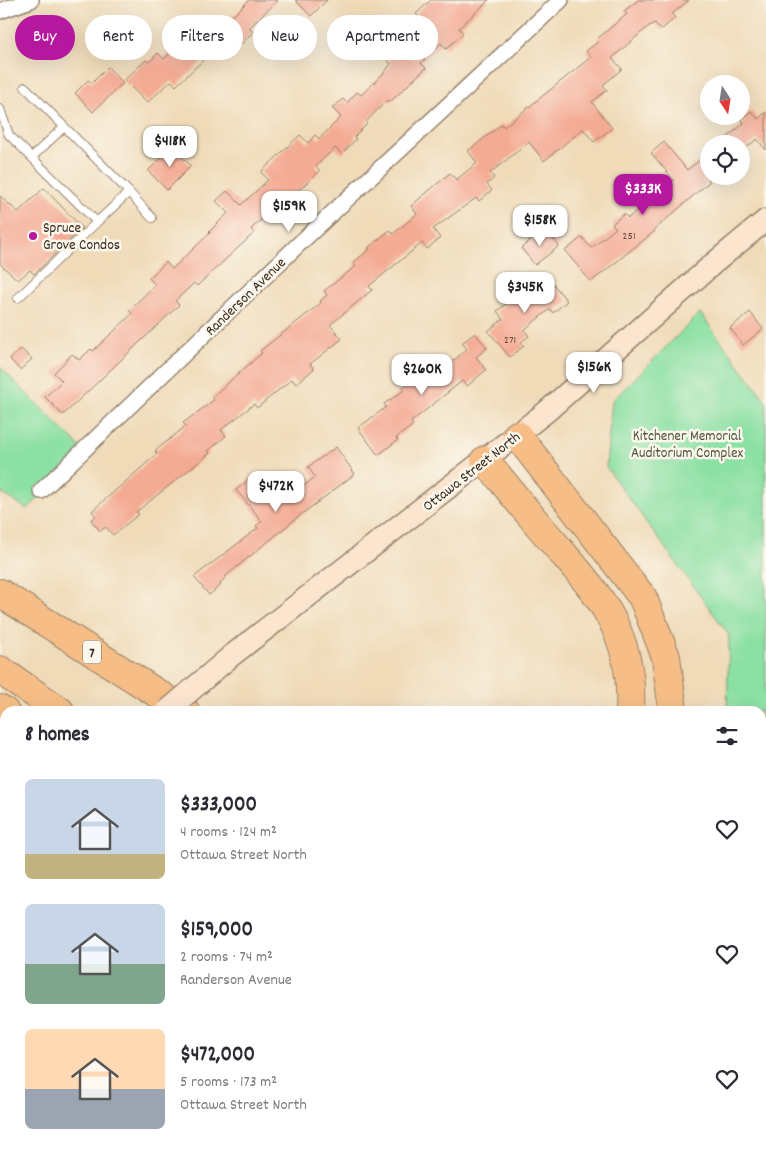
<!DOCTYPE html>
<meta charset="utf-8">
<style>
body{margin:0;font-family:Dekko,sans-serif;background:#f2f2f3;color:#2b2b33;height:100vh;display:flex;flex-direction:column;font-size:19px;white-space:nowrap}
*{box-sizing:border-box;margin:0}
p{font-size:16px;color:#7c7c81}
.icon{flex:none;width:28px;height:28px;fill:none;stroke:currentColor;stroke-width:2;stroke-linecap:round;stroke-linejoin:round}
.map{position:relative;flex:1;overflow:hidden}
.details{position:absolute;left:0px;top:706px;width:766px;height:446px;display:flex;flex-direction:column;background:#fff;border-radius:15px 15px 0 0;box-shadow:0 5px 20px #0002}
.details>*{flex:none}
.guide{position:absolute;left:15px;top:15px;width:500px;height:45px;display:flex;gap:10px}
.needle{width:32px;rotate:168deg}
.buttons{position:absolute;left:700px;top:75px;display:grid;gap:10px}
.buttons a{display:grid;place-items:center;width:50px;height:50px;border-radius:50%;background:#fff;box-shadow:0 5px 20px #0002;font-size:25px}
.price{position:absolute;translate:-50% -42px;padding:0 11px;border-radius:10px;background:#fff;color:#222;font-size:16px;line-height:32px;filter:drop-shadow(0 1px 2px #0008)}
.price::after{content:'';position:absolute;left:50%;top:30px;width:15px;height:11px;margin-left:-8px;background:inherit;clip-path:polygon(0 0,100% 0,50% 100%)}
.price.selected{background:#b5179e;color:#fff}
ul{padding:0;list-style:none}
li{display:flex;align-items:center;gap:15px;height:125px;padding:0 25px}
li span{display:grid;place-items:center;flex:none;width:140px;height:100px;border-radius:8px;color:#555}
li>.icon{margin-inline-start:auto}
span .icon{width:60px;height:60px;fill:#fffc;stroke-width:1}
li b{font-size:21px}
h2{display:flex;justify-content:space-between;align-items:center;height:60px;padding:0 25px;font-size:21px}
.chip{padding:0 18px;border-radius:22px;background:#fff;box-shadow:0 5px 20px #0002;font-size:18px;line-height:45px}
.chip.selected{background:#b5179e;color:#fff}
.map>svg:first-child{display:block}
.green{fill:#8be0a3;stroke:#638560}
.building{fill:#f4ab94}
.lines{fill:none;stroke-linecap:round;stroke-linejoin:round}
.lane-casing{stroke:#96826c;stroke-width:10}
.street-casing{stroke:#96826c;stroke-width:18}
.secondary-casing{stroke:#96826c;stroke-width:24}
.highway-casing{stroke:#96826c;stroke-width:30}
.lane{stroke:#fff;stroke-width:8}
.street{stroke:#fff;stroke-width:15}
.secondary{stroke:#fbe5cf;stroke-width:21}
.highway{stroke:#f6be86;stroke-width:28}
.secondary-bridge-casing{stroke:#96826c;stroke-width:24;stroke-linecap:butt}
.secondary-bridge{stroke:#fbe5cf;stroke-width:21}
.poi-dot{fill:#b5179e;stroke:#fbf7ec;stroke-width:2}
.labels{text-anchor:middle;stroke-width:5;stroke-linejoin:round;paint-order:stroke}
.number-label{font-size:12px;fill:#694a3c}
.shield{fill:#fbf7ec;stroke:#75685c;stroke-width:1}
.shield-label{font-size:14px;font-weight:bold;fill:#3b2a1e}
.poi-label{font-size:15px;fill:#3b2a1e;stroke:#fbf7ec;text-anchor:start}
.street-label{font-size:15px;fill:#3b2a1e;stroke:#fbf7ec}
.park-label{font-size:15px;fill:#4f583f;stroke:#fbf7ec}
</style>
<div class="map">
<svg width="766" height="1152" viewBox="0 0 766 1152">
<rect width="100%" height="100%" fill="#fbf7ec"/>
<filter id="ink" filterUnits="userSpaceOnUse"><feTurbulence type="fractalNoise" baseFrequency=".02" numOctaves="2"/><feDisplacementMap in="SourceGraphic" scale="10" xChannelSelector="R" yChannelSelector="G"/><feConvolveMatrix kernelMatrix="1 2 1 2 8 2 1 2 1" color-interpolation-filters="sRGB"/></filter>
<filter id="wash" filterUnits="userSpaceOnUse"><feTurbulence type="fractalNoise" baseFrequency=".0096" numOctaves="4" result="noise"/><feDisplacementMap in="SourceGraphic" scale="20" xChannelSelector="R" yChannelSelector="G"/><feGaussianBlur stdDeviation="1.12" result="paint"/><feColorMatrix in="noise" values="0 0 0 0 0 0 0 0 0 0 0 0 0 0 0 0 0 1.4 0 .05"/><feComposite in="paint" operator="in"/></filter>
<g filter="url(#wash)">
<rect width="100%" height="100%" fill="#f0dbb9"/>
<path class="green" d="M700,313L766,401V1062L761,1054V711H727L729,635L606,467L612,401Z
M0,367L87,454L27,509L0,492Z
M0,977L5,981V1032L0,1038Z"/>
<g id="blocks">
<path class="building" d="M249,0H278L249,28L253,32L238,47L235,44L227,51L220,44L176,86L171,81L147,103L124,80L146,60L149,62L158,53L164,59L194,31L203,40L226,15L228,18L235,14Z
M295,0H327L311,16Z
M431,0H489L459,28L463,33L446,49L441,43L421,63L426,68L390,102L387,100L366,122L367,124L354,137L356,139L342,154L335,148L316,166L320,171L279,208L276,206L251,229L254,233L197,286L194,283L175,301L179,305L63,415L45,397L62,381L54,373L72,354L79,360L91,349L93,351L132,314L129,310L155,285L149,278L166,262L172,269L210,233L209,232L228,213L216,201L227,191L241,205L268,180L261,172L300,135L308,143L315,135L319,139L341,117L332,108L343,99L347,103L357,92L361,95L382,75L391,64L388,61L401,47L395,41L419,17L416,14Z
M638,0H689L672,14L675,18L661,30L655,23L649,26L612,58L622,69L603,85L607,90L592,102L612,128L594,142L583,129L544,161L529,142L490,173L494,178L487,184L492,190L479,201L476,198L433,229L440,238L427,249L422,243L369,286L372,290L330,325L342,339L310,364L314,369L296,384L292,379L257,408L254,404L221,430L226,436L208,451L210,453L136,512L139,514L113,535L106,527L100,531L91,520L96,516L92,511L157,454L155,451L186,426L183,423L214,400L212,397L262,353L260,351L321,303L320,301L327,295L324,291L356,266L354,262L370,249L368,248L390,230L393,234L417,214L411,206L450,173L456,180L477,163L468,151L502,124L504,127L591,57L586,51L599,41L597,39L627,14L624,11Z
M108,67L123,83L93,112L75,93L88,80L92,83Z
M751,111L758,119L766,112V150L757,139L741,152V144H720L744,123L741,119Z
M664,142L687,170L709,153V182L654,230L655,231L591,282L565,251L582,237L591,248L616,228L612,224L624,214L628,218L674,180L651,153Z
M172,147L191,166L167,190L148,171Z
M44,188L82,228L34,274L30,270L18,280L0,264V196L18,212Z
M545,229L559,246L535,265L521,248Z
M545,274L567,301L553,313L550,309L524,330L529,336L521,342L524,346L510,357L488,331L503,319L497,311Z
M750,312L763,329L743,345L730,328Z
M475,333L487,348L476,357L486,370L467,386L462,381L411,422L413,425L396,438L398,440L378,455L358,428L386,407L384,404L404,390L402,388L409,383L408,381L432,361L441,371L467,349L462,343Z
M21,349L32,359L20,370L10,359Z
M336,447L355,474L298,517L227,575L220,584L221,585L209,595L194,577L258,528L256,526L262,521L236,490L257,473L269,487L276,481L289,498L315,477L308,467Z"/>
</g>
</g>
<g filter="url(#ink)">
<use href="#blocks" fill-opacity="0" stroke="#96826c" stroke-width="1"/>
<g class="lines">
<defs>
<path id="lane" d="M0,109L9,135L97,222L129,192L25,87
M32,157L64,127
M129,192L152,218
M18,298L97,222
M159,1152L165,1148"/>
<path id="street" d="M0,11L31,0
M41,491L300,243L561,0
M503,1148L509,1152"/>
<path id="secondary" d="M231,656L546,412L714,263L766,220
M0,870L5,864"/>
<path id="highway" d="M517,435L643,598L666,657L673,711
M485,460C504,483 522,506 541,528C592,588 635,626 630,711
M0,593L185,711
M0,670L60,711
M0,709L5,712
M761,1115L766,1121
M631,1148L636,1152
M717,1148L722,1152"/>
</defs>
<use href="#lane" class="lane-casing"/>
<use href="#street" class="street-casing"/>
<use href="#secondary" class="secondary-casing"/>
<use href="#highway" class="highway-casing"/>
<use href="#lane" class="lane"/>
<use href="#street" class="street"/>
<use href="#secondary" class="secondary"/>
<use href="#highway" class="highway"/>
<defs>
<path id="secondary-bridge" d="M167,711L231,656"/>
</defs>
<use href="#secondary-bridge" class="secondary-bridge-casing"/>
<use href="#secondary-bridge" class="secondary-bridge"/>
</g>
</g>
<circle class="poi-dot" cx="33" cy="236" r="5"/>
<g class="labels">
<g class="number-label">
<text x="629" y="239">251</text>
<text x="510" y="343">271</text>
</g>
<rect class="shield" x="83" y="640.5" width="18" height="23" rx="4"/>
<g class="shield-label">
<text x="92" y="657">7</text>
</g>
<g class="poi-label">
<text x="43" y="232">Spruce<tspan x="43" dy="17">Grove Condos</tspan></text>
</g>
<g class="street-label">
<text transform="translate(245 296) rotate(-44)" y="5">Randerson Avenue</text>
<text transform="translate(471 471) rotate(-38)" y="5">Ottawa Street North</text>
</g>
<g class="park-label">
<text x="687" y="440">Kitchener Memorial<tspan x="687" dy="17">Auditorium Complex</tspan></text>
</g>
</g>
</svg>
<div class="buttons">
<a><svg class="needle" viewBox="-14 -14 28 28"><path d="M0-13l5 13h-10z" fill="#e53935"/><path d="M0 13l5-13h-10z" fill="#7c7c81"/></svg></a>
<a><svg class="icon" aria-label="locate" viewBox="0 0 24 24"><circle cx="12" cy="12" r="6"/><path d="M12 2v4M12 18v4M2 12h4M18 12h4"/></svg></a>
</div>
<b class="price" style="left:170px;top:168px">$418K</b>
<b class="price selected" style="left:643px;top:216px">$333K</b>
<b class="price" style="left:289px;top:233px">$159K</b>
<b class="price" style="left:540px;top:247px">$158K</b>
<b class="price" style="left:525px;top:314px">$345K</b>
<b class="price" style="left:594px;top:394px">$156K</b>
<b class="price" style="left:422px;top:396px">$260K</b>
<b class="price" style="left:276px;top:513px">$472K</b>
<div class="guide">
<a class="chip selected">Buy</a>
<a class="chip">Rent</a>
<a class="chip">Filters</a>
<a class="chip">New</a>
<a class="chip">Apartment</a>
</div>
<section class="details">
<h2>8 homes<svg class="icon" aria-label="filters" viewBox="0 0 24 24"><path d="M4 7h16M4 17h16"/><circle cx="9" cy="7" r="2"/><circle cx="15" cy="17" r="2"/></svg></h2>
<ul>
<li><span style="background:linear-gradient(#c9d6e8 75%,#c2b280 0)"><svg class="icon" aria-label="home" viewBox="0 0 24 24"><path d="M3 11l9-7 9 7M6 9v11h12V9"/></svg></span><div><b>$333,000</b><p>4 rooms · 124 m²</p><p>Ottawa Street North</p></div><svg class="icon" aria-label="heart" viewBox="0 0 24 24"><path d="M12 20l-8-8c-3-5 5-10 8-4 3-6 11-1 8 4z"/></svg></li>
<li><span style="background:linear-gradient(#c9d6e8 60%,#7fa58c 0)"><svg class="icon" aria-label="home" viewBox="0 0 24 24"><path d="M3 11l9-7 9 7M6 9v11h12V9"/></svg></span><div><b>$159,000</b><p>2 rooms · 74 m²</p><p>Randerson Avenue</p></div><svg class="icon" aria-label="heart" viewBox="0 0 24 24"><path d="M12 20l-8-8c-3-5 5-10 8-4 3-6 11-1 8 4z"/></svg></li>
<li><span style="background:linear-gradient(#ffd9b3 60%,#9aa5b1 0)"><svg class="icon" aria-label="home" viewBox="0 0 24 24"><path d="M3 11l9-7 9 7M6 9v11h12V9"/></svg></span><div><b>$472,000</b><p>5 rooms · 173 m²</p><p>Ottawa Street North</p></div><svg class="icon" aria-label="heart" viewBox="0 0 24 24"><path d="M12 20l-8-8c-3-5 5-10 8-4 3-6 11-1 8 4z"/></svg></li>
</ul>
</section>
</div>
